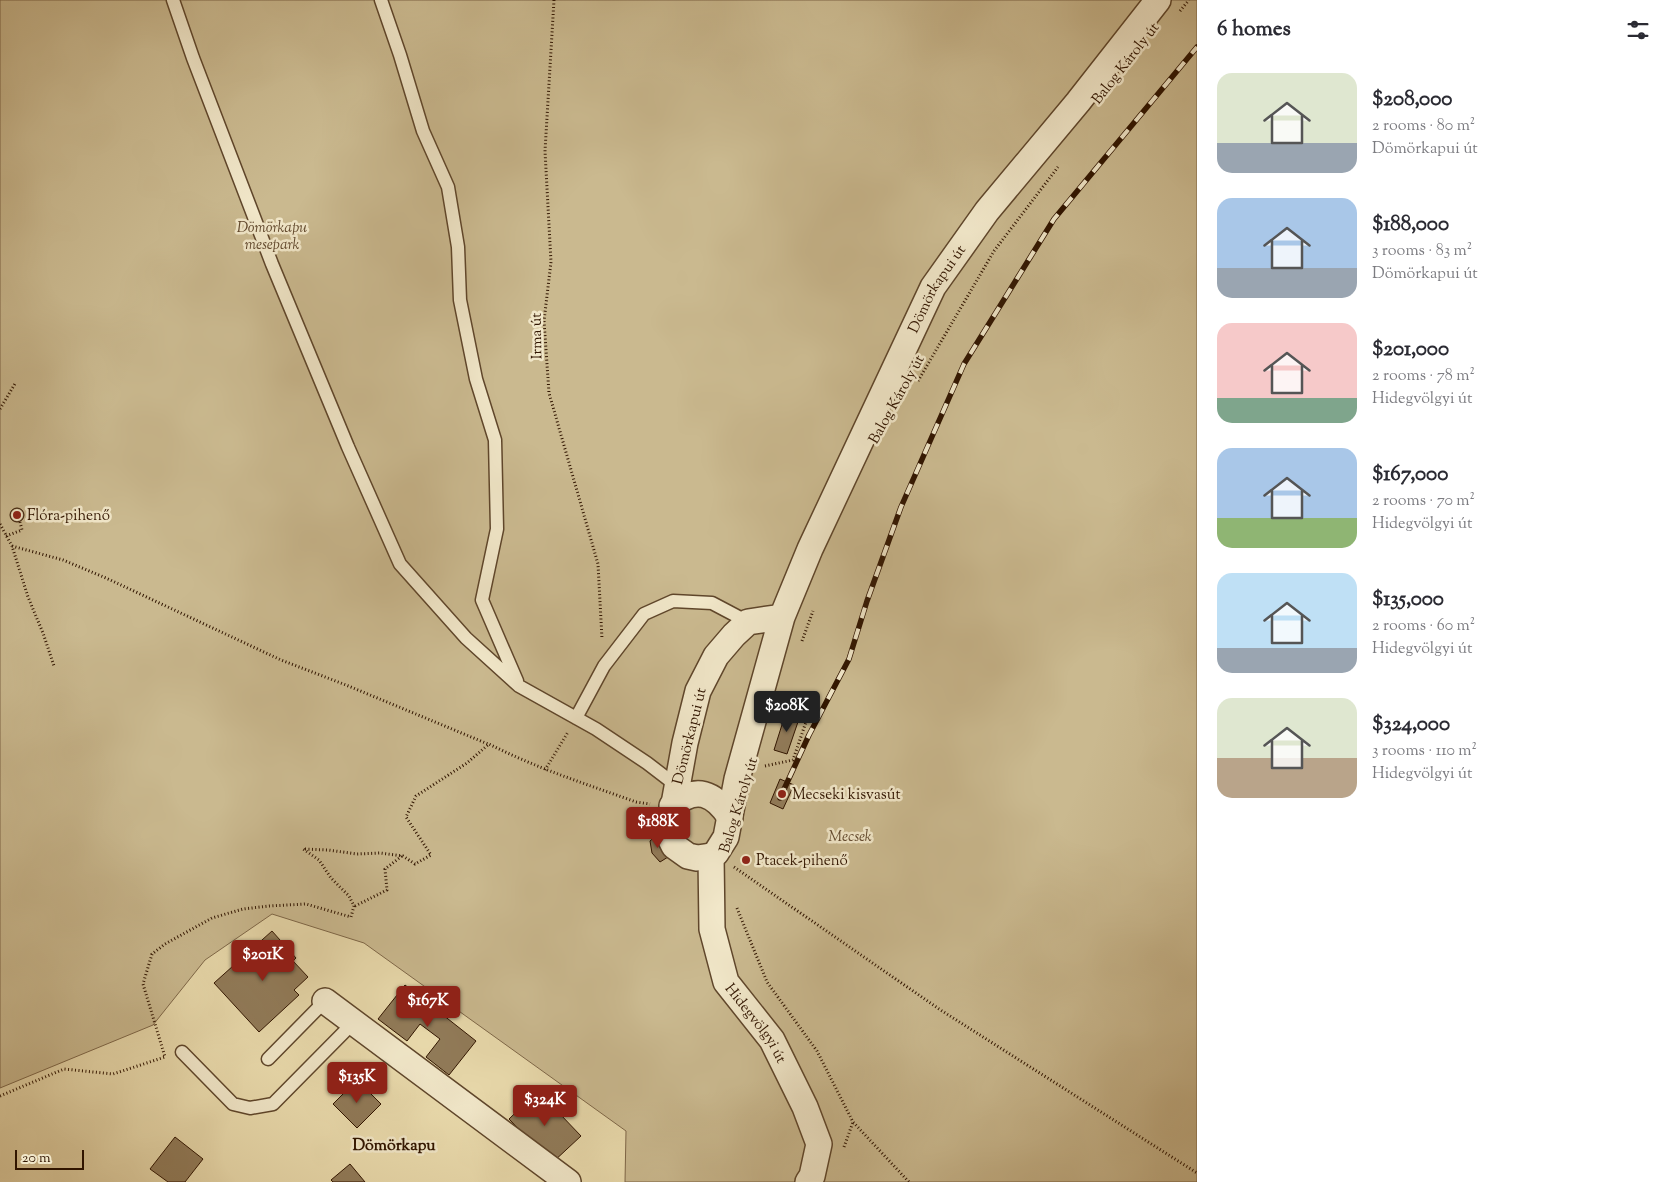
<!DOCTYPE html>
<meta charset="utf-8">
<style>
body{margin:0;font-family:"Sorts Mill Goudy",serif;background:#f7f7f7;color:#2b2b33;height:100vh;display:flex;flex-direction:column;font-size:19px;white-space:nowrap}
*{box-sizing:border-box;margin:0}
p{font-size:16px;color:#7c7c81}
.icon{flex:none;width:28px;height:28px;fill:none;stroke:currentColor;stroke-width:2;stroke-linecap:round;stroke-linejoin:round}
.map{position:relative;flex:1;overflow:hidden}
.side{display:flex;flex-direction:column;background:#fff;width:475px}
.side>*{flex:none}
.scale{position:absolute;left:15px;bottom:12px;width:69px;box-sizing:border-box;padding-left:5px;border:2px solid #311500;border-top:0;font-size:14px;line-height:18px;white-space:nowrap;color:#311500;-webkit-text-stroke:4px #f1e7c9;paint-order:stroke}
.price{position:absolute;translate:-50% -42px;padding:0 11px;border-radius:5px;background:#8f2418;color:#fff;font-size:16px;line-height:32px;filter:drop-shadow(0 1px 2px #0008)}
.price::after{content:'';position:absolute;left:50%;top:30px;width:15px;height:11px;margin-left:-8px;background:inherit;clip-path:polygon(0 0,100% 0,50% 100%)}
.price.selected{background:#222;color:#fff}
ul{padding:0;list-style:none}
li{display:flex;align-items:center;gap:15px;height:125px;padding:0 20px}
li span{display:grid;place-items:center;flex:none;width:140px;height:100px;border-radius:15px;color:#555}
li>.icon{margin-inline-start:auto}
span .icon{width:60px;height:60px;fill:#fffc;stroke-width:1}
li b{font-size:21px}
h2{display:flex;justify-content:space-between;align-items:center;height:60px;padding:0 20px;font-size:21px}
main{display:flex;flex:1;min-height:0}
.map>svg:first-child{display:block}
.green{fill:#cab98f;stroke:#7e6748}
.building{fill:#917b59;stroke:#311500}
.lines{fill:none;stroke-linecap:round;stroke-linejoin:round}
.service-casing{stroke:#5f462b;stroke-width:15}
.minor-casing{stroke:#5f462b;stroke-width:28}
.path{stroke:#311500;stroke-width:3;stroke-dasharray:1 2.5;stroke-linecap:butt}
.service{stroke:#f1e7c9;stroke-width:12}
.minor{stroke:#f1e7c9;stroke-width:25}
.rail-casing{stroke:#311500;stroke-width:5.5}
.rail{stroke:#f1e7c9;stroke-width:4;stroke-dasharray:11;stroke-linecap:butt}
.poi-dot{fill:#8f2418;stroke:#f1e7c9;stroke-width:2}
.labels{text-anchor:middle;stroke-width:5;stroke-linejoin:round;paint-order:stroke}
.street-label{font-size:15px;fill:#311500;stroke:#f1e7c9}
.park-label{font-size:15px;font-style:italic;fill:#5f462b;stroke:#f1e7c9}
.poi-label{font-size:15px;fill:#311500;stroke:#f1e7c9;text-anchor:start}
.neighbourhood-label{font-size:16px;font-weight:bold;fill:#311500;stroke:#f1e7c9}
</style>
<main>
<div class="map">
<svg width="1197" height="1182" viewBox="0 0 1197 1182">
<rect width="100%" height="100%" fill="#e9daac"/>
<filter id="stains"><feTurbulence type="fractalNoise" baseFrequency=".004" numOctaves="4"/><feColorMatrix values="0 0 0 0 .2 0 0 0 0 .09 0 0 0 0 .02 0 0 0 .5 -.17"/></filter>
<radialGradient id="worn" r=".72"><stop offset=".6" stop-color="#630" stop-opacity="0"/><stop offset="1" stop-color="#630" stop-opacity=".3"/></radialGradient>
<path class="green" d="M0,0H1197V1182H625L626,1131L364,943L272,914L205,960L153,1025L0,1088Z"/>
<path class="building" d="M10 515a7 7 0 1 1 14 0a7 7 0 1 1-14 0Z
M786,712L800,716L787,754L774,750Z
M780,779L794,785L783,809L770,803Z
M659,833L660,848L668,857L660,862L652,853L650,841Z
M272,931L296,958L293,961L308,977L294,990L299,995L259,1032L214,983Z
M405,985L476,1041L449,1075L426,1057L440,1039L420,1024L407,1041L378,1019Z
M357,1080L381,1104L357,1128L333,1104Z
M538,1091L581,1136L552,1163L509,1119Z
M175,1137L203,1159L185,1182H168L150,1169Z
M350,1164L365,1182H333L331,1180Z"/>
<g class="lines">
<defs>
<path id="service" d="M173,0L193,58L272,264L348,447L400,564L466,638L519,686L596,729L647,763L677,786
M381,0L400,55L423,131L448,187L458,247L460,300L476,379L495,440L497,529L482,600L517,681
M576,718L604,666L644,614L673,601L712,603L748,622
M182,1052L233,1104L250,1108L273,1104L353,1023
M268,1059L325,1001"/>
<g id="minor">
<path id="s1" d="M782,617L748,622L734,635L716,656L698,691L685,743L670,826V838L674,846L688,856L697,858L711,856L716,853L726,837L737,779L782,617L810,549L933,287L987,211L1078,102L1158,0"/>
<path d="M672,806C696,785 714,793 730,817"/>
<path id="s2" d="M711,856L712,929L726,982L772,1040L805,1107L819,1144L812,1176L808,1182"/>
<path d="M325,1001L568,1182"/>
</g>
</defs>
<use href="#service" class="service-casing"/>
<use href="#minor" class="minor-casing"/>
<path class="path" d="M554,0L545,151L551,262L544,321L549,393L598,564L602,639
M1180,11L1189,0
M918,381L994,251L1058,167
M0,409L16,382
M0,524L12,546L28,597L43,633L54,666
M6,536L22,530L20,522
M12,546L63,560L106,578L281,660L346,685L488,744
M802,641L813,611
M765,766L793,760L808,716L780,708
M545,770L568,732
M734,867L939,1009L1197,1173
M355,906L387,890L385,869L402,856
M737,908L767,982L817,1051L853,1122L909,1182
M0,1096L64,1069L113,1074L165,1057L143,984L152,954L165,944L212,918L243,909L269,906L306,904L351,917L354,906L349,896L331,878L319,860L303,849L328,850L357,854L380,853L403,856L415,864L431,855L406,817L416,796L467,763L489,744C536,768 586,784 636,802L650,804
M844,1147L853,1122"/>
<use href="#service" class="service"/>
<use href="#minor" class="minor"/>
<defs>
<path id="rail" d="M780,798L809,735L849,659L867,601L901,507L964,364L1054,219L1197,47"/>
</defs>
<use href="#rail" class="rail-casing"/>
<use href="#rail" class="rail"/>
</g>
<g class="poi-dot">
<circle cx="17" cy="515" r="5"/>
<circle cx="782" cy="794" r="5"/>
<circle cx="746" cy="860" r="5"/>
</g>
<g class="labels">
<g class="street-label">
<text transform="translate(1125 63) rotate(-52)" y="5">Balog Károly út</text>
<text dy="5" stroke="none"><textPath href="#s1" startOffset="935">Dömörkapui út</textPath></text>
<text transform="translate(536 336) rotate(-91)" y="5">Irma út</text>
<text transform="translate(896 399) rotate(-61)" y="5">Balog Károly út</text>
<text transform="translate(689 736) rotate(-76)" y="5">Dömörkapui út</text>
<text transform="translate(738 805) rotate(-73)" y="5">Balog Károly út</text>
<text dy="5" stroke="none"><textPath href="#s2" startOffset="179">Hidegvölgyi út</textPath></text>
</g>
<g class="park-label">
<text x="272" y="232">Dömörkapu<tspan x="272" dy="17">mesepark</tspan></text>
<text x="850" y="841">Mecsek</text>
</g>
<g class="poi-label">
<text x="27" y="520">Flóra-pihenő</text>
<text x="792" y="799">Mecseki kisvasút</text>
<text x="756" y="865">Ptacek-pihenő</text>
</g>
<g class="neighbourhood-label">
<text x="394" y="1150">Dömörkapu</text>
</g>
</g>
<rect width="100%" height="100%" filter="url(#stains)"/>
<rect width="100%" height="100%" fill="url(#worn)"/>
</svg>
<div class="scale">20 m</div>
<b class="price selected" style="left:787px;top:733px">$208K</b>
<b class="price" style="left:658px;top:849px">$188K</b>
<b class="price" style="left:263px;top:982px">$201K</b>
<b class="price" style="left:428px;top:1028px">$167K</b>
<b class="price" style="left:357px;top:1104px">$135K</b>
<b class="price" style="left:545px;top:1127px">$324K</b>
</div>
<section class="side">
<h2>6 homes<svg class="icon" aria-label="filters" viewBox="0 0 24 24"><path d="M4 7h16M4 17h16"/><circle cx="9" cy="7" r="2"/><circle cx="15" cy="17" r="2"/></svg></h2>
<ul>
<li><span style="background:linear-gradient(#dfe7d0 70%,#9aa5b1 0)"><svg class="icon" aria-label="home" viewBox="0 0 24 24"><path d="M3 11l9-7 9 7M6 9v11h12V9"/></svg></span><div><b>$208,000</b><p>2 rooms · 80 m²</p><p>Dömörkapui út</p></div></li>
<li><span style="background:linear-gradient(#a9c7e8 70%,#9aa5b1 0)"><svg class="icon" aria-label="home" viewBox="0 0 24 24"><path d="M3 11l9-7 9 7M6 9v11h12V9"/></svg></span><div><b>$188,000</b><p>3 rooms · 83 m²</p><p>Dömörkapui út</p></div></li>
<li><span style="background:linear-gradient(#f6c9c9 75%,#7fa58c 0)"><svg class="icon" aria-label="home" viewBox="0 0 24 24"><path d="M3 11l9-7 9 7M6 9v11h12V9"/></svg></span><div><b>$201,000</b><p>2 rooms · 78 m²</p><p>Hidegvölgyi út</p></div></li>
<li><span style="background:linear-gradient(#a9c7e8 70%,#8fb573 0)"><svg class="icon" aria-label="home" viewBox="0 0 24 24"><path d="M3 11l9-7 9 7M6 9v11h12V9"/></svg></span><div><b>$167,000</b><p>2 rooms · 70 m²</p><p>Hidegvölgyi út</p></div></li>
<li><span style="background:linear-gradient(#bfe0f5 75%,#9aa5b1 0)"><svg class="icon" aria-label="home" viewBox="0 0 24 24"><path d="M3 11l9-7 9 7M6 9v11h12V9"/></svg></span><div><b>$135,000</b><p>2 rooms · 60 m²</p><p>Hidegvölgyi út</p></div></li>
<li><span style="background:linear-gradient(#dfe7d0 60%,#b9a48a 0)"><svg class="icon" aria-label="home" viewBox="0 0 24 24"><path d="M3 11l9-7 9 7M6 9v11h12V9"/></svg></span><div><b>$324,000</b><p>3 rooms · 110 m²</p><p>Hidegvölgyi út</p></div></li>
</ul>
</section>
</main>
